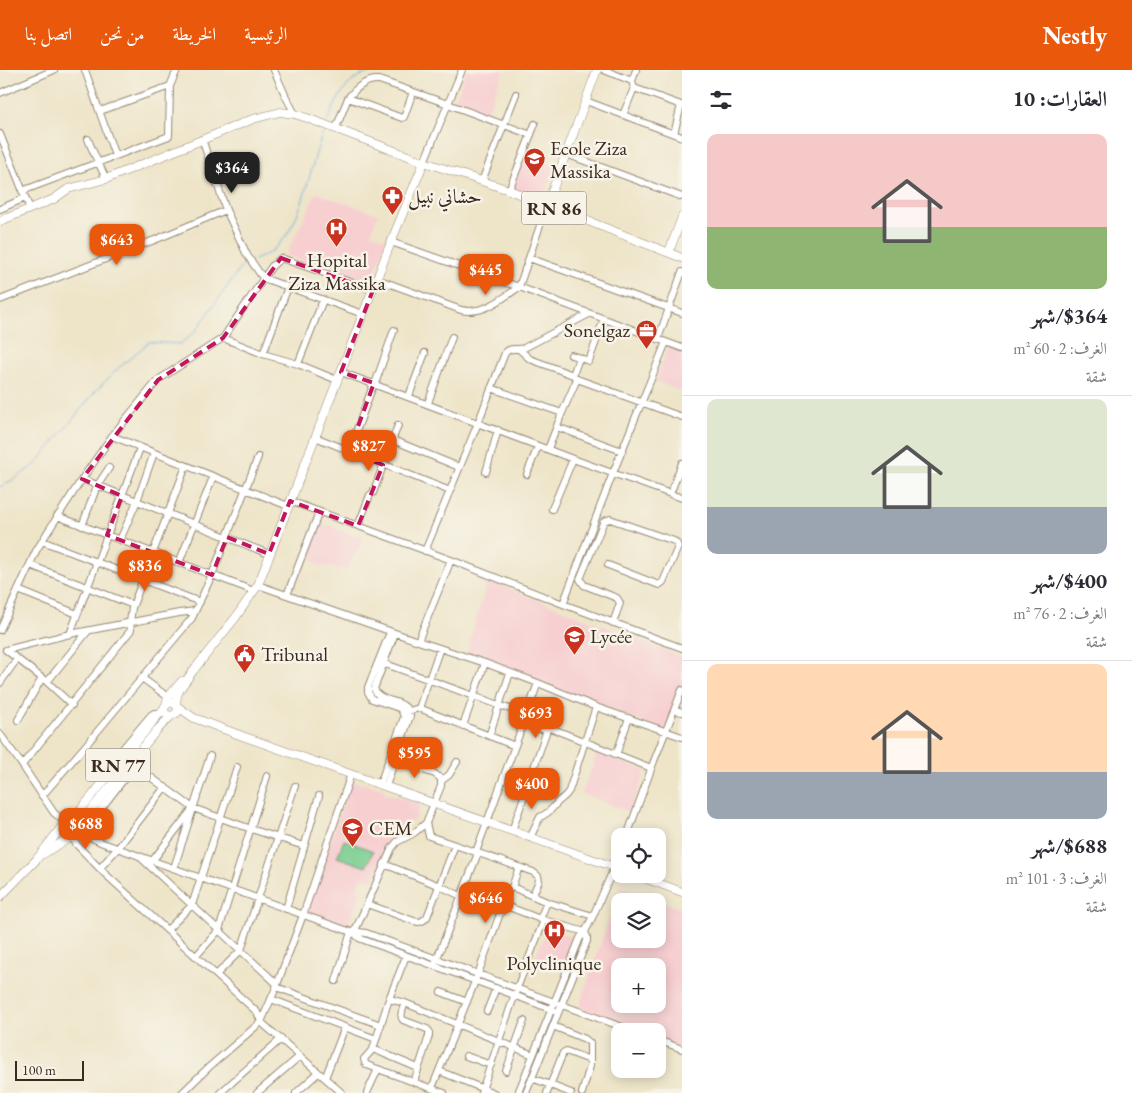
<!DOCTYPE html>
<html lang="ar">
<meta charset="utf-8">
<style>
body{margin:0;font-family:"EB Garamond",Amiri,serif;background:#f2f2f3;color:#2b2b33;direction:rtl;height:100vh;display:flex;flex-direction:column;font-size:19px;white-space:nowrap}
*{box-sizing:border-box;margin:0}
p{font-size:16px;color:#7c7c81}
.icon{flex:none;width:28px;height:28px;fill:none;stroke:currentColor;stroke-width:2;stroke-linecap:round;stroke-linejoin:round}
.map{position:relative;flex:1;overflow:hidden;direction:ltr}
.sheet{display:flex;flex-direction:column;background:#fff;width:450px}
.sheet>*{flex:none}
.controls{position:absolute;left:611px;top:758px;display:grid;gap:10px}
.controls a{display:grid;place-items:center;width:55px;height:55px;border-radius:10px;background:#fff;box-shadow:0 2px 12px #0003;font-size:25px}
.scale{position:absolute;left:15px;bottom:12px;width:69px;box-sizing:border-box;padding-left:5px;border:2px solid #3b2a1e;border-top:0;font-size:14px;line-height:18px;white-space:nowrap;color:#3b2a1e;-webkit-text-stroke:4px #f7f3e8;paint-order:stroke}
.price{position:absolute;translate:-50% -42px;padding:0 11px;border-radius:10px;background:#ea580c;color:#fff;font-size:16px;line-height:32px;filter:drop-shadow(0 1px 2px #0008)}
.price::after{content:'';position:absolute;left:50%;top:30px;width:15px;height:11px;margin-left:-8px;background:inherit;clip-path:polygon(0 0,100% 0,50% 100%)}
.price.current{background:#222;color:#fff}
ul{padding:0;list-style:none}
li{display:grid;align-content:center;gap:10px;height:265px;padding:0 25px}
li+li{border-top:1px solid #e1e1e2}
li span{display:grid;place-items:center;height:155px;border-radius:10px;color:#555}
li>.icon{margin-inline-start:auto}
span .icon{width:90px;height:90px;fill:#fffc;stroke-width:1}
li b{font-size:21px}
h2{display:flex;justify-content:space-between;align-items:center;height:60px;padding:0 25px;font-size:21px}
header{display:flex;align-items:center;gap:30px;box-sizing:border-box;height:70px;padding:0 25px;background:#ea580c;color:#fff}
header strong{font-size:24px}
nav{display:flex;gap:28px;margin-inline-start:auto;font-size:18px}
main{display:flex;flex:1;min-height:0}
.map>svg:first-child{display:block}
.built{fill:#f7cfd1;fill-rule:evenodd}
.green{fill:#7acf92;stroke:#5a7c58}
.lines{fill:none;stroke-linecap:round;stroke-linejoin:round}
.stream{stroke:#68a9dc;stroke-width:1}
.minor-casing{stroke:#948874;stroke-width:8}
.major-casing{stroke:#948874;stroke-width:9}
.minor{stroke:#fff;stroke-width:6}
.major{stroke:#fff;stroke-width:8}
.marked{fill:none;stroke:#c2185b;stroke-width:4;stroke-dasharray:10 6;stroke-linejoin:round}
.labels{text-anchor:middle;stroke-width:5;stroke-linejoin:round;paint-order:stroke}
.shield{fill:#f7f3e8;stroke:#73665b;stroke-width:1}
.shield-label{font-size:19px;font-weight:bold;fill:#3b2a1e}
.poi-label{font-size:20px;fill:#3b2a1e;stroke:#f7f3e8;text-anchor:start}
</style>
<header>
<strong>Nestly</strong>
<nav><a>الرئيسية</a><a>الخريطة</a><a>من نحن</a><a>اتصل بنا</a></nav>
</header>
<main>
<section class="sheet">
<h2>العقارات: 10<svg class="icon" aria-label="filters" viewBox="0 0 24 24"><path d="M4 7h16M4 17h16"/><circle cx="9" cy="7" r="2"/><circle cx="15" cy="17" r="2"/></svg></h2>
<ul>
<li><span style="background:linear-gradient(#f6c9c9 60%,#8fb573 0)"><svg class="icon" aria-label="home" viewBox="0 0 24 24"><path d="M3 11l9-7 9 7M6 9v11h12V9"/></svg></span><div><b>$364/شهر</b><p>الغرف: 2 · 60 m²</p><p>شقة</p></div></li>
<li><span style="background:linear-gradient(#dfe7d0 70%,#9aa5b1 0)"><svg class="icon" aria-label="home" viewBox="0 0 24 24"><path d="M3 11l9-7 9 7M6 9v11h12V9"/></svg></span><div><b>$400/شهر</b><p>الغرف: 2 · 76 m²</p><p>شقة</p></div></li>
<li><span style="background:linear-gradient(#ffd9b3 70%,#9aa5b1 0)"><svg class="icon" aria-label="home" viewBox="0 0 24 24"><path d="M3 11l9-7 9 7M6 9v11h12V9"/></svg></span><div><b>$688/شهر</b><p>الغرف: 3 · 101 m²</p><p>شقة</p></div></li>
</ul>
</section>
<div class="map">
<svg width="682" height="1023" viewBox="0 0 682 1023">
<rect width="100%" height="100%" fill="#f7f3e8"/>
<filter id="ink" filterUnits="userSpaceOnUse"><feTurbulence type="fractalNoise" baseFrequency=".02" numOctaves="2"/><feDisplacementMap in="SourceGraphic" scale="10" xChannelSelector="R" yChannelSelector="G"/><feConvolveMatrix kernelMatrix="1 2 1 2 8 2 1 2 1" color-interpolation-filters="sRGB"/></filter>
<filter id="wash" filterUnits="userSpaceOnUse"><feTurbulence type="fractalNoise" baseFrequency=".0096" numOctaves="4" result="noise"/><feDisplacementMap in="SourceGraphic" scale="20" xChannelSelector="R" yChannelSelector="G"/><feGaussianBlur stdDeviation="1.12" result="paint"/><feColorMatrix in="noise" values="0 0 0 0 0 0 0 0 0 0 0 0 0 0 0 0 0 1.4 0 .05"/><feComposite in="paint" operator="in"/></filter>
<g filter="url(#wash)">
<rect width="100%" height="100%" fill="#eee5c9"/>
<path class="built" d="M467,0H504L486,44L454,32Z
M526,84L555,96L542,130L513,120Z
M316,123L378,144L371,163L387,169L370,217L286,185Z
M668,277L682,281V322L655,311Z
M320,453L364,469L346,500L315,494L314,492V490L308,484Z
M488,510L682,587V620L665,661L466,584Z
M597,683L645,700L630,743L582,723Z
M351,711L384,718L385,724L398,726L411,731L417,734L420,737L416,747L412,751H408L404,754L403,764L394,770L383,787L374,810L362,807L357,820L361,822L357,831L348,860L305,842Z
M620,817L682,839V978L658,970V961H634L582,942L579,936ZM620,831H658V869H620ZM620,896H658V934H620Z
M548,858L575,869L561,902L534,891Z"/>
<path class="green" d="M344,770L373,781L366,797L337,787Z"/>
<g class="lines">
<path class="stream" d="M327,52C336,33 346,7 369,3C377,1 385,4 392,0
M254,190C260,187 269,184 274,179C305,153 309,94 325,58
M0,417L16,408L36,394L95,322L114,302L149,272L180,274L195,262L241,197L248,193"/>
</g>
</g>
<g filter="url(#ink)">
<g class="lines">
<defs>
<path id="minor" d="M85,0L115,86
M274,0L286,27L295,44
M604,0L632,11
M634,18L681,35L674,64
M0,23L54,0
M348,28C355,19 366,9 379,10L448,34L531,65
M586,31L682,67
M100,41L170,16
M623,45L634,18L632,11L636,0
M336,58L348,28L402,48L404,47L413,22
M0,64L30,139
M88,69C93,83 100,95 106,109
M202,69L226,140L247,185L263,208L363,244
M566,84L682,127
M424,92L462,0
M482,111L516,24
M509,120L535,54
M22,121L169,66L170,16L177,0
M0,139L25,128
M391,172L519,217L682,278
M529,188L682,243
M377,209L461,240C483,245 502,229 519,217L547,135
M0,230L157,169L226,140
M223,268L263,284L298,294L337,310
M658,269L682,202
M520,280L530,289L573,305L577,309L682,347
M263,284L288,217
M571,285L589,291L604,249
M298,294L323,230
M341,302L573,389L682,428
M573,305L579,288
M375,314L394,260
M491,318L562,343
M409,326L425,283
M428,333L452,267
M557,357L622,381
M112,366L288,436
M315,367L450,421
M393,370L459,397
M548,379L562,343L577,309
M349,381L374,313
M486,402L498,360
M527,404L538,376
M82,409L269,484
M670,424L682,393
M290,431L451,490L563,534L682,578
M552,439L573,389
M57,446L254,521
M82,456L97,416L109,398
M358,456L370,425L373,423L398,355
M120,470L137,431L154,383
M42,471L200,532
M425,481L478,353L505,283C511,276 517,281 524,278L589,244
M179,493L213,407
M30,495L133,535
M608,495L659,515L663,512L678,477L677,474L674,471L610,449L604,451L580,509L584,515L617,528L620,533L613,553
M258,515L418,571L485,593L538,613L596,637L682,667
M18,520L77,544
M287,525L319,442
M563,534L613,403L666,272
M0,560L36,481L47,463L82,409L112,366L158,310L223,268L272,196L281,188L373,220
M70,564L140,378
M418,571L451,490
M6,580L70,564L179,543L195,541
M6,580L47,612L72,635
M383,593L526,645
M142,608L168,627
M47,612L88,561
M0,613L17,589
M419,638L440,578
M675,640L682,642
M406,642L419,638L515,676
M18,650L42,608
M523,653L541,659L548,657L651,698
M463,656L485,593
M0,664L20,692L54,743L65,752
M489,666L510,603
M616,685L629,648
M389,689L435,704L441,709V716L426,753L429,766L519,797L512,817L547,832L593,846
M130,692L193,738L251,759L304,776
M22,695L131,560L130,552L132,538L186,396
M110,704L107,700L108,696L151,645L154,643H159
M441,711L449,705L457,692
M380,714L404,647L402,641L399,638L372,629L368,622V617L390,562
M386,716L410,646C407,627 380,635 374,619L395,563
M42,726L86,675L192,548L212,505L258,387
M81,753L88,752L93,749L135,695
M77,761L103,773L354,863L359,868L364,870L514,925L558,942
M512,761L548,657
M71,766L77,775L103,802L257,942L261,952L342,1023
M627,766L654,691L682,620
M530,768L540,747C553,741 551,738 560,730C564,727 566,726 569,721L596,637
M476,782L538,613
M140,787L277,914
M153,790L190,742
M384,794L440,816L461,826
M519,797L533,802L538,806L539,811L532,826
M100,798L118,778L165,717
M174,798L210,686
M465,818L504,835L540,849L585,862
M367,834L414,851C419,853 423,852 427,847L455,775
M286,839L319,726
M540,849L547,832
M167,860L192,835L237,697
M354,863L392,778L397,772L414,763L426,753
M356,864L359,862L366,863L633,961
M196,886L219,860L267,706
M406,886L389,929L373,979L364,989L365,993L367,995L444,1023
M436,891L478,783
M216,905L241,880L295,716
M336,911L351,862
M276,917L381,955
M441,922L467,932
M271,929L376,969
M389,929L405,933L533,985
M405,933C403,939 399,945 403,950L427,959L429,961V966L414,1012
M487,941L496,918
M553,956L585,969L590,973V996L582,1023
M658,970L682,979
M373,979L418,998
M466,986L491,995
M439,1001L494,1023
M506,1001L524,951
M325,1008L345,957
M532,1008L571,1023
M432,1018L478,904L509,819L512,817
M182,1023L209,997L261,952L275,920L303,845L351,704
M220,1023L281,969
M257,1023L300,986
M296,1023L318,1003
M367,1023L378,999
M481,1023L517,918L544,850
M518,1023L580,868L585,862L593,846L620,784
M526,1023L587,871V867L585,862
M547,1023L563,983L566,981L590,990"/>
<path id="major" d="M547,135L597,0
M0,151L54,129L68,119L106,109L253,49L280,42L295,44L307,48L424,92L509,120L682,188
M669,182L682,147
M166,635L168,627L182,611
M176,635L177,626L180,619L193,601L236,547L258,515L391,172L424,92
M178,637L194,648L245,667L620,799
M69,751L82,738L165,637
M78,759L91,740L157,660L171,646L177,643L178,637L175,634L171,632L165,636C163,641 165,645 171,646
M43,784L71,767
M634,804L682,822
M0,827L36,790L64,754L67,751H72C79,755 79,763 72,766L65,765L62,761L64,754"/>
</defs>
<use href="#minor" class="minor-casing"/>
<use href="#major" class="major-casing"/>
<use href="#minor" class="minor"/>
<use href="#major" class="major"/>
</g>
</g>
<path class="marked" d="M281,188L373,220L341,302L374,313L349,381L383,395L358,456L290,431L269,484L227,467L212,505L107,465L122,426L82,409L158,310L223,268Z"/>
<defs>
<symbol id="school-pin" viewBox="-11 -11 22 30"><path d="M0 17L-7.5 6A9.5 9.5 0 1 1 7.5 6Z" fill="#c8321e" stroke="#f7f3e8"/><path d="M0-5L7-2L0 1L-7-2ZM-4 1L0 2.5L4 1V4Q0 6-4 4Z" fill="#fff"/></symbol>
<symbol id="pharmacy-pin" viewBox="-11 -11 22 30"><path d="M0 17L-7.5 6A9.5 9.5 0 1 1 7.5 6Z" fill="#c8321e" stroke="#f7f3e8"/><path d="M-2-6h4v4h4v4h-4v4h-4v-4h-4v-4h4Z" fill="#fff"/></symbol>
<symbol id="hospital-pin" viewBox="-11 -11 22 30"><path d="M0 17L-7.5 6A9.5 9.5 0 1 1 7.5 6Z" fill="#c8321e" stroke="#f7f3e8"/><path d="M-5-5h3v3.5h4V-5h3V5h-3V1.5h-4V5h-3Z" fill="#fff"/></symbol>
<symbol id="office-pin" viewBox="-11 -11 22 30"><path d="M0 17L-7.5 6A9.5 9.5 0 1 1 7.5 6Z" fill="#c8321e" stroke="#f7f3e8"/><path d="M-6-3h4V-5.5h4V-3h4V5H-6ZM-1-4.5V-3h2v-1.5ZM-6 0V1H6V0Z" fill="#fff"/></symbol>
<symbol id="civic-pin" viewBox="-11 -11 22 30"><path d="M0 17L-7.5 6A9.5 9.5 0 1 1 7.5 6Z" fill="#c8321e" stroke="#f7f3e8"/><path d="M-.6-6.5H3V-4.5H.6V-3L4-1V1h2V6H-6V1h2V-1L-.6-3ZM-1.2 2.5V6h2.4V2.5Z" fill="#fff"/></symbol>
</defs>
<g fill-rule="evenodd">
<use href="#school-pin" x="522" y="76" width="25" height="34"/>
<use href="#pharmacy-pin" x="380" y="114" width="25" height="34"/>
<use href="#hospital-pin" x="324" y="146" width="25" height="34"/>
<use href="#office-pin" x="634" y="248" width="25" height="34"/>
<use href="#school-pin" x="562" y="554" width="25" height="34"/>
<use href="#civic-pin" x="232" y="572" width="25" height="34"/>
<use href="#school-pin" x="340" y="746" width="25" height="34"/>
<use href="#hospital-pin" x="542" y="848" width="25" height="34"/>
</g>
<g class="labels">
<g class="shield">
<rect x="521.5" y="121.5" width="65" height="33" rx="4"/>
<rect x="85.5" y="678.5" width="65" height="33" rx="4"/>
</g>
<g class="shield-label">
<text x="554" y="145">RN 86</text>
<text x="118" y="702">RN 77</text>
</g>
<g class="poi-label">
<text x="550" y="85">Ecole Ziza<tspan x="550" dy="23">Massika</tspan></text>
<text x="408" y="133">حشاني نبيل</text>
<text x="337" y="197" text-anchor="middle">Hopital<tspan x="337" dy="23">Ziza Massika</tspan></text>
<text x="630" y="267" text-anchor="end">Sonelgaz</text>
<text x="590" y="573">Lycée</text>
<text x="261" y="591">Tribunal</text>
<text x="369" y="765">CEM</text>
<text x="554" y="900" text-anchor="middle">Polyclinique</text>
</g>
</g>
</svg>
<div class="controls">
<a><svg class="icon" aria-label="locate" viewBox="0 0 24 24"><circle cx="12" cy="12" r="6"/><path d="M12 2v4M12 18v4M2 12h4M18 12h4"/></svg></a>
<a><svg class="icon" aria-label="layers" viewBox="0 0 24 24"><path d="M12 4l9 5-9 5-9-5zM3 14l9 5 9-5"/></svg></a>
<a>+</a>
<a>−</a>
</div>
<div class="scale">100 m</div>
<b class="price current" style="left:232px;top:124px">$364</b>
<b class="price" style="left:117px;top:196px">$643</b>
<b class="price" style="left:486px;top:226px">$445</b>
<b class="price" style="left:369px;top:402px">$827</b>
<b class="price" style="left:145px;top:522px">$836</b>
<b class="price" style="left:536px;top:669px">$693</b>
<b class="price" style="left:415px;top:709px">$595</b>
<b class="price" style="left:532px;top:740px">$400</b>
<b class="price" style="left:86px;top:780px">$688</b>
<b class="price" style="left:486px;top:854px">$646</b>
</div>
</main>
